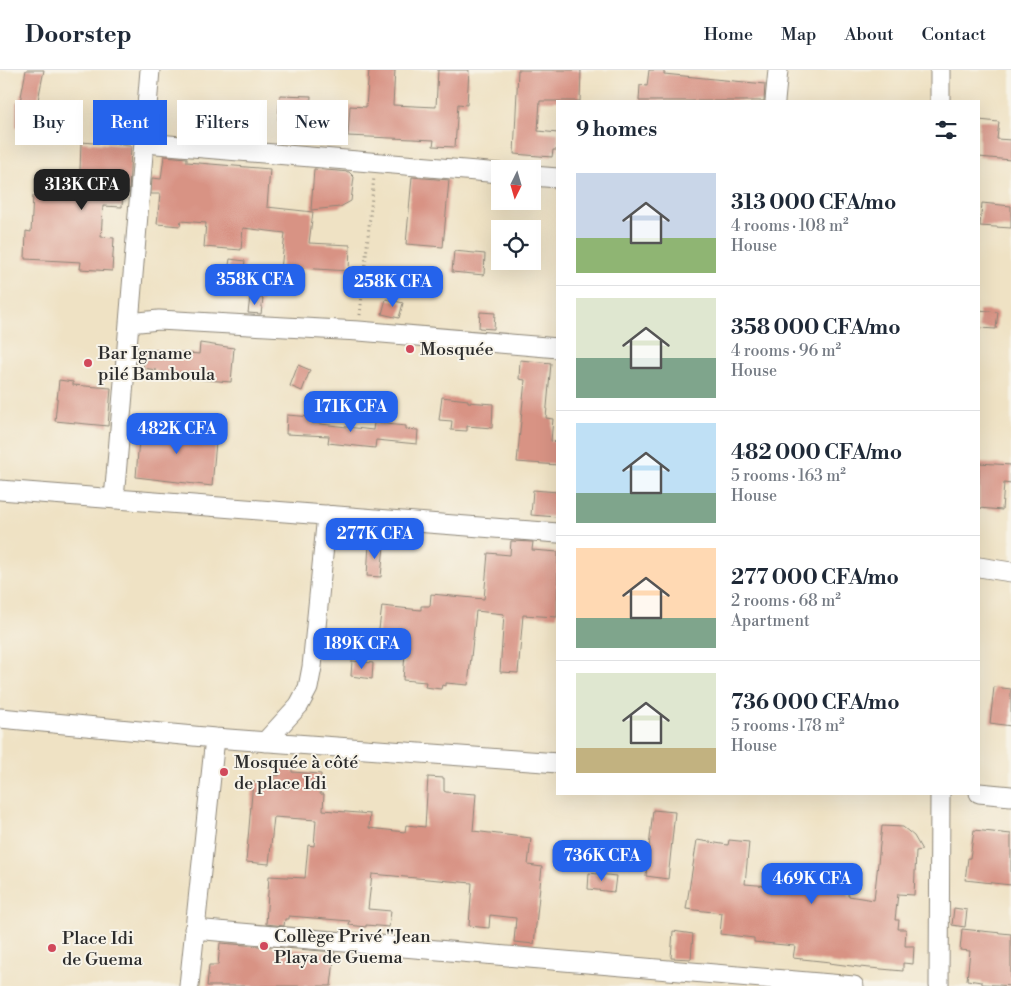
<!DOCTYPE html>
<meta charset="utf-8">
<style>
body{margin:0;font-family:"Libre Bodoni",serif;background:#f2f2f3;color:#1f2937;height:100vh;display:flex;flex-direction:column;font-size:19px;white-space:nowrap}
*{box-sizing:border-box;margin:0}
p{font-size:16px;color:#747a83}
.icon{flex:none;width:28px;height:28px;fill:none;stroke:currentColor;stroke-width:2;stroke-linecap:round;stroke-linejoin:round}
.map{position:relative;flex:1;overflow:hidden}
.details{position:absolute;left:556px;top:30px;width:424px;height:695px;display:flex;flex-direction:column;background:#fff;border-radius:0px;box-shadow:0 5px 20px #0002}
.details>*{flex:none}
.hud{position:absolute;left:15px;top:30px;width:466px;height:45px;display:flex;gap:10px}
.needle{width:32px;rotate:185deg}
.fabs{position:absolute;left:491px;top:90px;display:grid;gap:10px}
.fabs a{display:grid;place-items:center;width:50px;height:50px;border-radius:0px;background:#fff;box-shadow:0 5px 20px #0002;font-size:25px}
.price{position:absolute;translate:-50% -42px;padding:0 11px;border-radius:10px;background:#2563eb;color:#fff;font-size:16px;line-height:32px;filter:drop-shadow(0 1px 2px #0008)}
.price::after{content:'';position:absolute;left:50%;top:30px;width:15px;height:11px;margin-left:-8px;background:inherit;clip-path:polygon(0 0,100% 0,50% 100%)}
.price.active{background:#222;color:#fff}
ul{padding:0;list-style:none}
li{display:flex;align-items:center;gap:15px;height:125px;padding:0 20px}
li+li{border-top:1px solid #e0e1e3}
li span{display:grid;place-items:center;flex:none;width:140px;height:100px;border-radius:0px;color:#555}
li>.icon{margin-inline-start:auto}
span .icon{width:60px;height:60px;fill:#fffc;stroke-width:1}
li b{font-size:21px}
h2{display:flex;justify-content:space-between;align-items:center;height:60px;padding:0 20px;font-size:21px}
.chip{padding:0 18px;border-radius:0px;background:#fff;box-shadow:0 5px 20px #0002;font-size:18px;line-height:45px}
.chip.active{background:#2563eb;color:#fff}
header{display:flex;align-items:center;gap:30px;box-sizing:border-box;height:70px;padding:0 25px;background:#fff;border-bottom:1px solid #e0e1e3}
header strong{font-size:24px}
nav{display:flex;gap:28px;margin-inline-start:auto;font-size:18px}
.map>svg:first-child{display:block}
.building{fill:#d89384}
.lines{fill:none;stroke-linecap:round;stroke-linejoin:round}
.minor-casing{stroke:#8d8678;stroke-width:21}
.path{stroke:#8d8678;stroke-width:3;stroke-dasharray:1 4;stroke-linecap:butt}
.minor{stroke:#fff;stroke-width:19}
.poi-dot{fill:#d1495b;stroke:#f7f3e8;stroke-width:2}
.labels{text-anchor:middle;stroke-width:4;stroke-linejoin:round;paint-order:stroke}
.poi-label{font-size:18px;fill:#2b2b2b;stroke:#f7f3e8;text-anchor:start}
</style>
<header>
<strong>Doorstep</strong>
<nav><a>Home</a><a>Map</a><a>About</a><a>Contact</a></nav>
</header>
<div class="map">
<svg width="1011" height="916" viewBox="0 0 1011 916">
<rect width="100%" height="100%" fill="#f7f3e8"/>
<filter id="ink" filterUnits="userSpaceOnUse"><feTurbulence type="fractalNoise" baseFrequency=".02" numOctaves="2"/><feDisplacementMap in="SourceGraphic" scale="10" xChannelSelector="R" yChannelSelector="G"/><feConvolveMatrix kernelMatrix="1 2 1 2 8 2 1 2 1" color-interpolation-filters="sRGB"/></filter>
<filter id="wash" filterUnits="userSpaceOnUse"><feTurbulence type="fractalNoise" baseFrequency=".0096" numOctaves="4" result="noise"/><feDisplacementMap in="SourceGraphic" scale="20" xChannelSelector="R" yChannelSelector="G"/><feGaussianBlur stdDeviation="1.12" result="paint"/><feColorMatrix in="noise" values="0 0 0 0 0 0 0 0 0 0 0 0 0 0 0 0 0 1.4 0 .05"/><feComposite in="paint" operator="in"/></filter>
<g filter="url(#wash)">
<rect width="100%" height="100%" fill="#efe2c4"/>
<g id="blocks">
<path class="building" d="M26,0H44L36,40L74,44L72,63L16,58V32H20Z
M369,0H395L393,35L436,37L438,0H469L467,35L458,34L455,77L433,76L434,70L348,66L350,36L366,37Z
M518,0H581L580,31H540L538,61L558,63V80H553L552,87L514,84Z
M649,0H664V4L674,5L765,14L764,31H639L640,15L647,16Z
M280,25L311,26L309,53L278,50Z
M979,50L999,52L997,69L1011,70V90L979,87Z
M81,72L131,76L129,123L123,122L122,137L103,136L101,167L114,168L112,201L80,199L81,192L25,189L26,161L31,162L33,126L79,129Z
M164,86L187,88V92L270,99L267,137L313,142L309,173L350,175L349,201L300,198L297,220L279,218L285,163L243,158L241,180L204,177L206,153L181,151L180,156L157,154L160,124H151L152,108L161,109Z
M314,99L349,102L354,107L351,131L340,137L311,140Z
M412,107L449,110L443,177L406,174Z
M982,133L1011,136V158L980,156Z
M454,181L485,184L484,205L452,202Z
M230,189L245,191L240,222L225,219Z
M250,227L263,228L261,244L248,243Z
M386,229L403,233L399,248L382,244Z
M979,240L998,242L996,259L979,258Z
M480,242L495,243L494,259L479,258Z
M200,273L234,278L231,312L156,306V300L143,298L145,279L199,284Z
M520,290L551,293L546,348L553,349L551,371L558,372V395L517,392L525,310L519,309Z
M298,295L310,300L302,321L290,316Z
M59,310L73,312V315L111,318L108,356L55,351Z
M442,327L468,330V332L493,334L492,358L467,356V361L451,360L452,351L439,350Z
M287,345L313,347L312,353L373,360L374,353L406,356V359L418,360L417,374L376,370L375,378L328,373L329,366L286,364Z
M140,356L217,361L212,416L136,407Z
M979,393L1011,395V414L1004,413L1002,440L979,438Z
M533,420L558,422L557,447L531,445Z
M511,471L533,472L532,480L558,482L557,547L523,545L518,603L500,602L504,544L476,541L468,615L446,613V616L442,615L441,619L425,617L426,612L403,610L406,570L378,567L382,536L421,540V536H430L431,524L484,529L488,483L510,485Z
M369,474L384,475L381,507L367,506Z
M352,591L373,593L372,609L351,606Z
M994,617L1011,619V656L990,653Z
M279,697H292V702L321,704L320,724H324L323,740L370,744L369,758L405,762L406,755L425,757L428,707L444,708V721L446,722L476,724L473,761L531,768L528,795L542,797L534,874L514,872L516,848L490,845L489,858L469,856L472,813L372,804L368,839L391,841L389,857L366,855V857L349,855L350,851L289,846V849H285L284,856L266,854L269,806L305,808L308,775L314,776L316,750L274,747L269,794L246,792L253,712L273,714L274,705L279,706Z
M653,740L675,742L668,809L646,806Z
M882,756L903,757L914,766L922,780L916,781L914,825L898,824L895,850H899L898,859H906L905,876H914L913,894L903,893V901L859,897L829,893L830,892L793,888L795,876L754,872V868L720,864L722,843L686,839L697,770L728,775L729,770L749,772L745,814L792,818L793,810L811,812L812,798L850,802L848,826L874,830Z
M974,760L1011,764V815L965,810L968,788H970Z
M589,803L616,806L614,822L588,819Z
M954,838L967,840L965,857L952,855Z
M962,859L1011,864V916L982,914V912L967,910L970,881L960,880Z
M673,861L693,864L691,889L671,888Z
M220,873L335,882L331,916H207L209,895H218Z"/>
</g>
</g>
<g filter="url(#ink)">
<use href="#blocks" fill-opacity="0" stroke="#8d8678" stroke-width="1"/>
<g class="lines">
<defs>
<path id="minor" d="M775,31L778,0
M940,31V0
M145,73L500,103
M532,106L558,108
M129,253L150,0
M0,420L558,463
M114,429L129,253L159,250L359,261L558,278
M979,497L1011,502
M0,648L215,668L558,693
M265,672L299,635L308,618L312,597L327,445
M979,723L1011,726
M194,859L854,916
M189,916L215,668
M939,916L940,724"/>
</defs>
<use href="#minor" class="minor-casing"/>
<path class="path" d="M360,245L374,107"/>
<use href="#minor" class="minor"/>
</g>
</g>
<g class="poi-dot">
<circle cx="410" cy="279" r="5"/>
<circle cx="88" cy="293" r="5"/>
<circle cx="224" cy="702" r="5"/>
<circle cx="264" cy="876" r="5"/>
<circle cx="52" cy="878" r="5"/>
</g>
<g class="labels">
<g class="poi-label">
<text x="420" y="285">Mosquée</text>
<text x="98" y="289">Bar Igname<tspan x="98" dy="21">pilé Bamboula</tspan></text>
<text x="234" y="698">Mosquée à côté<tspan x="234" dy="21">de place Idi</tspan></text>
<text x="274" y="872">Collège Privé ''Jean<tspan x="274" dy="21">Playa de Guema</tspan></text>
<text x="62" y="874">Place Idi<tspan x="62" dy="21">de Guema</tspan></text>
</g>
</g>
</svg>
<div class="fabs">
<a><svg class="needle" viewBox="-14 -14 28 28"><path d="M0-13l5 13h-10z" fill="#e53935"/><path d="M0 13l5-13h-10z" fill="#747a83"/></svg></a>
<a><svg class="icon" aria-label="locate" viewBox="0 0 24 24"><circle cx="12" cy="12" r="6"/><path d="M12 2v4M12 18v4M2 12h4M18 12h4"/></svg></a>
</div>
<b class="price active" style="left:82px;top:141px">313K CFA</b>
<b class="price" style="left:255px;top:236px">358K CFA</b>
<b class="price" style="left:393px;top:238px">258K CFA</b>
<b class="price" style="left:351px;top:363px">171K CFA</b>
<b class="price" style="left:177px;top:385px">482K CFA</b>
<b class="price" style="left:375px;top:490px">277K CFA</b>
<b class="price" style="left:362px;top:600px">189K CFA</b>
<b class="price" style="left:602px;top:812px">736K CFA</b>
<b class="price" style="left:812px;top:835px">469K CFA</b>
<div class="hud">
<a class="chip">Buy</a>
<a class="chip active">Rent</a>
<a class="chip">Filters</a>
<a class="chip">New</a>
</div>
<section class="details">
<h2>9 homes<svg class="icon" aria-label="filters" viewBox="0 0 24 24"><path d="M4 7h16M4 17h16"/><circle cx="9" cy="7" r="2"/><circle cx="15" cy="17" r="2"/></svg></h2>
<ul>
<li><span style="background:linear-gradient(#c9d6e8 65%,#8fb573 0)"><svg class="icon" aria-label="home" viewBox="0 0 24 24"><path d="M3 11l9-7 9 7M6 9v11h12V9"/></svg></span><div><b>313 000 CFA/mo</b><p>4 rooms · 108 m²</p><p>House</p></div></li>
<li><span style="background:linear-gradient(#dfe7d0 60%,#7fa58c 0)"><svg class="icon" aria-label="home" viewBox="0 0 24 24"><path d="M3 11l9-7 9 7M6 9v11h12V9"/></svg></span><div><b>358 000 CFA/mo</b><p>4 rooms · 96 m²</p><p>House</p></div></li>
<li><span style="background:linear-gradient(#bfe0f5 70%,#7fa58c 0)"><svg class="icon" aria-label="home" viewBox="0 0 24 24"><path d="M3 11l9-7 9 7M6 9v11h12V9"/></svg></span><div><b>482 000 CFA/mo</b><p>5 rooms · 163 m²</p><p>House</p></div></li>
<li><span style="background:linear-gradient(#ffd9b3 70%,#7fa58c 0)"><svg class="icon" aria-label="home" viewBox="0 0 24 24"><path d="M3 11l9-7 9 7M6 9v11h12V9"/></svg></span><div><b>277 000 CFA/mo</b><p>2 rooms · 68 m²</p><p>Apartment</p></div></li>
<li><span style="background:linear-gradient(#dfe7d0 75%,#c2b280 0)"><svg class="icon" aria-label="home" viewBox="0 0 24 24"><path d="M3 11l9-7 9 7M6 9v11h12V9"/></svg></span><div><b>736 000 CFA/mo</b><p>5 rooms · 178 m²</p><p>House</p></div></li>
</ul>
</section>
</div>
